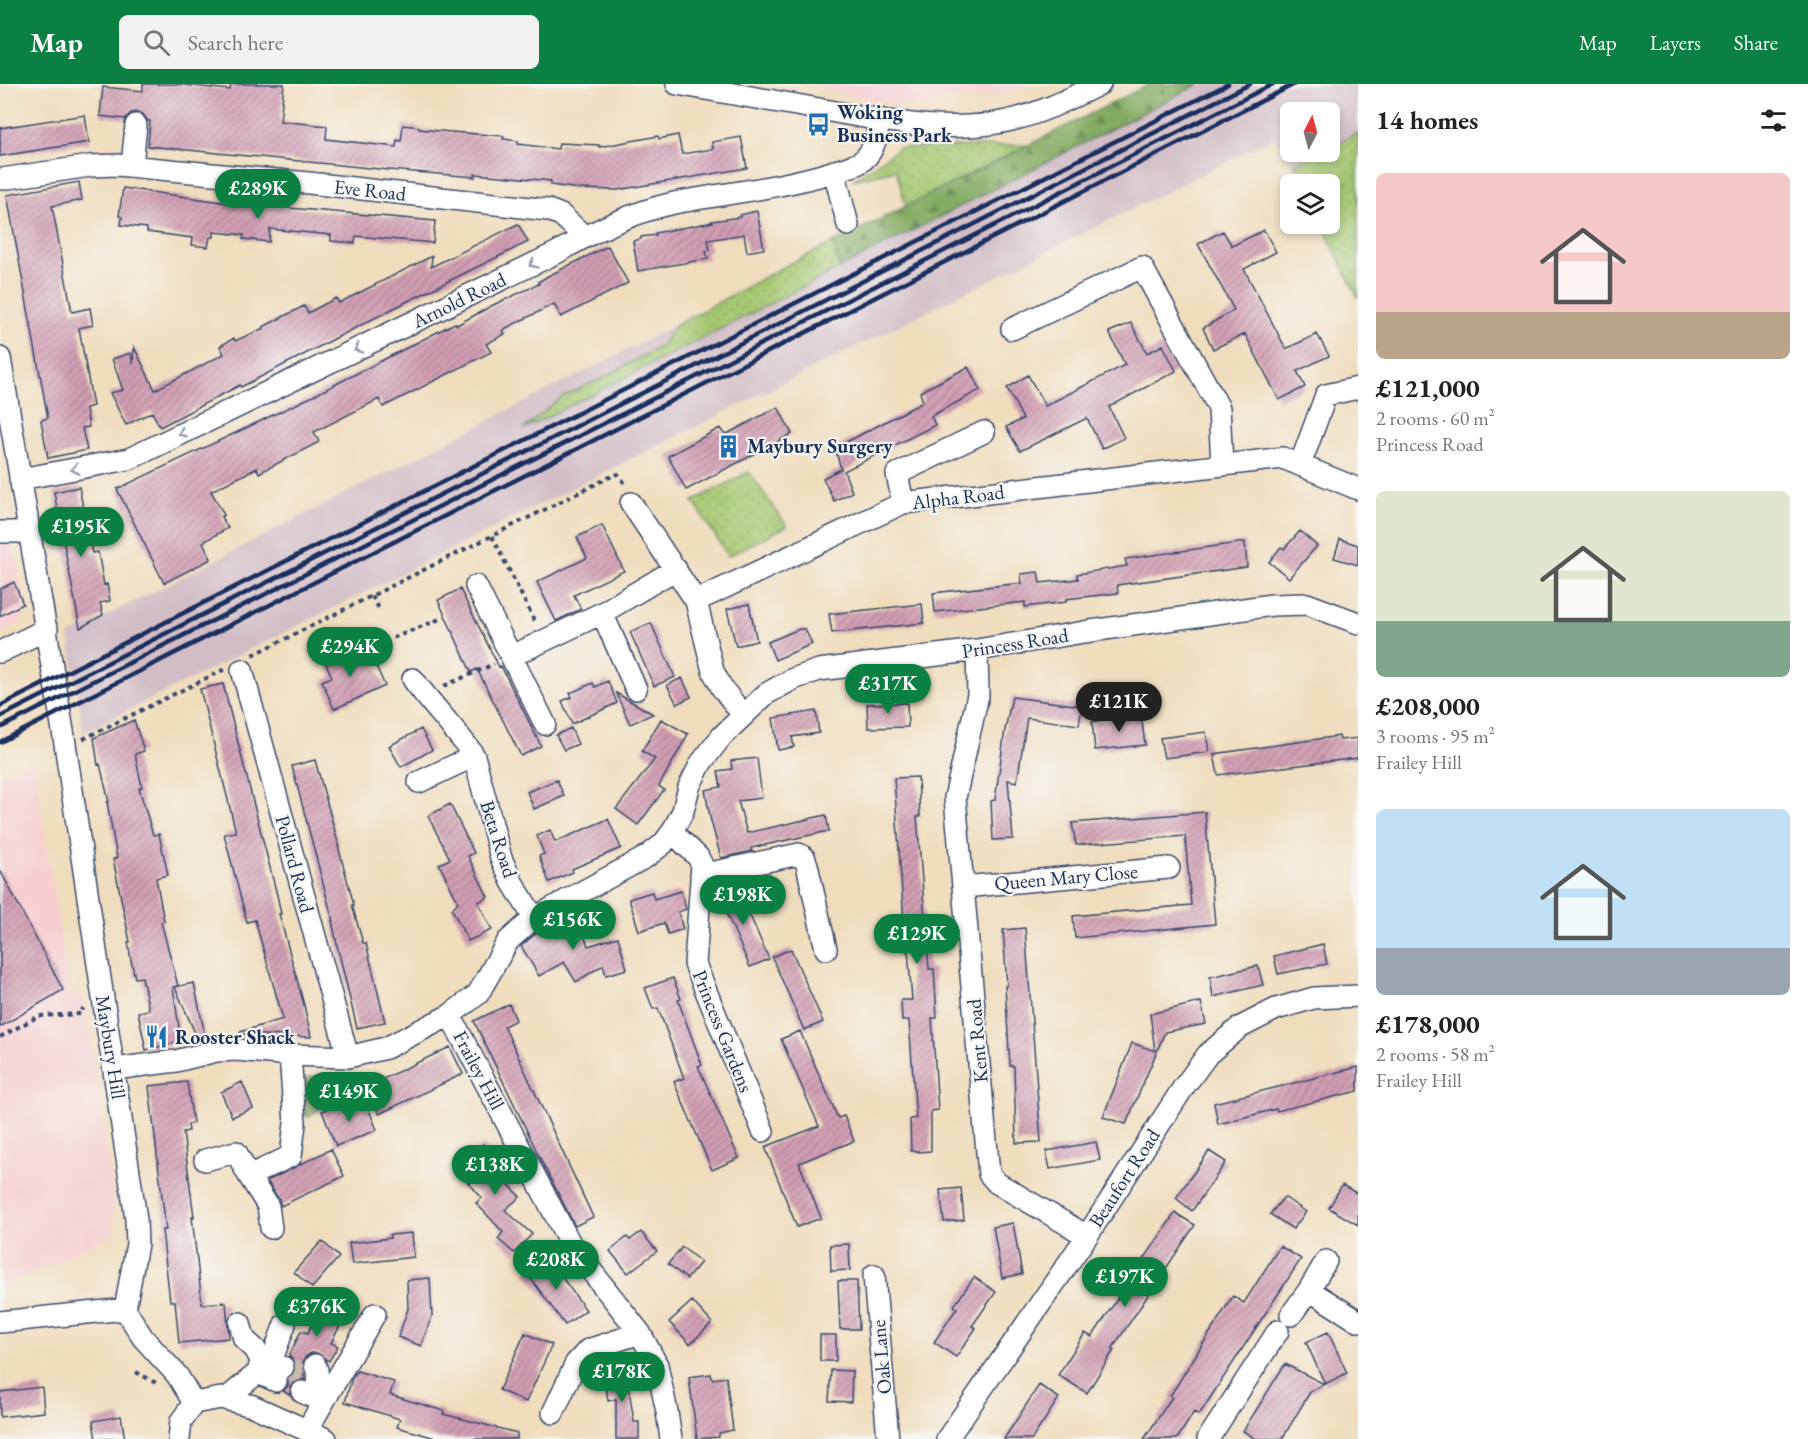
<!DOCTYPE html>
<meta charset="utf-8">
<style>
body{margin:0;font-family:"EB Garamond",serif;background:#f2f2f2;color:#222;height:100vh;display:flex;flex-direction:column;font-size:22px;white-space:nowrap}
*{box-sizing:border-box;margin:0}
p{font-size:20px;color:#767676}
.icon{flex:none;width:33px;height:33px;fill:none;stroke:currentColor;stroke-width:2;stroke-linecap:round;stroke-linejoin:round}
.map{position:relative;flex:1;overflow:hidden}
.panel{display:flex;flex-direction:column;background:#fff;width:450px}
.panel>*{flex:none}
.needle{width:39px;rotate:6deg}
.buttons{position:absolute;left:1280px;top:18px;display:grid;gap:12px}
.buttons a{display:grid;place-items:center;width:60px;height:60px;border-radius:9px;background:#fff;box-shadow:0 3px 9px #0003;font-size:30px}
.price{position:absolute;translate:-50% -51px;padding:0 14px;border-radius:21px;background:#0b8043;color:#fff;font-size:20px;line-height:39px;filter:drop-shadow(0 2px 3px #0008)}
.price::after{content:'';position:absolute;left:50%;top:36px;width:18px;height:14px;margin-left:-9px;background:inherit;clip-path:polygon(0 0,100% 0,50% 100%)}
.price.active{background:#222;color:#fff}
ul{padding:0;list-style:none}
li{display:grid;align-content:center;gap:12px;height:318px;padding:0 18px}
li span{display:grid;place-items:center;height:186px;border-radius:9px;color:#555}
li>.icon{margin-inline-start:auto}
span .icon{width:108px;height:108px;fill:#fffc;stroke-width:1}
li b{font-size:26px}
h2{display:flex;justify-content:space-between;align-items:center;height:72px;padding:0 18px;font-size:26px}
header{display:flex;align-items:center;gap:36px;box-sizing:border-box;height:84px;padding:0 30px;background:#0b8043;color:#fff}
header strong{font-size:28px}
nav{display:flex;gap:33px;margin-inline-start:auto;font-size:21px}
.search{width:420px;height:54px;background:#f2f2f2;display:flex;align-items:center;gap:15px;box-sizing:border-box;padding:0 21px;border-radius:9px;color:#767676;font-size:22px}
main{display:flex;flex:1;min-height:0}
.map>svg:first-child{display:block}
.built{fill:#f7cfd1}
.industrial{fill:#d2bdc6}
.grass{fill:url(#grass-dots);stroke:#607b66;stroke-width:1.5}
.forest{fill:url(#forest-firs);stroke:#506e60;stroke-width:1.5}
.building{fill:url(#building-hatch)}
.lines{fill:none;stroke-linecap:round;stroke-linejoin:round}
.minor-tunnel{stroke:#c5baaa;stroke-width:21;stroke-dasharray:21 10;stroke-linecap:butt}
.minor-casing{stroke:#3b496c;stroke-width:24}
.path{stroke:#3b496c;stroke-width:4;stroke-dasharray:4.5 4.5;stroke-linecap:butt}
.minor{stroke:#fff;stroke-width:21}
.rail{stroke:#1b2f5e;stroke-width:4.5}
.oneway{stroke:#8d97ae}
.labels{text-anchor:middle;stroke-width:4.5;stroke-linejoin:round;paint-order:stroke}
.poi-label{font-size:20px;font-weight:bold;fill:#1b2f5e;stroke:#f6f6f2;text-anchor:start}
.street-label{font-size:20px;fill:#1b2f5e;stroke:#f6f6f2}
</style>
<header>
<strong>Map</strong>
<div class="search"><svg class="icon" aria-label="search" viewBox="0 0 24 24"><circle cx="10" cy="10" r="6"/><path d="M15 15l6 6"/></svg>Search here</div>
<nav><a>Map</a><a>Layers</a><a>Share</a></nav>
</header>
<main>
<div class="map">
<svg width="1358" height="1355" viewBox="0 0 1358 1355">
<defs>
<pattern id="grass-dots" width="8" height="8" patternUnits="userSpaceOnUse" patternTransform="scale(1.5)"><rect width="8" height="8" fill="#a5c76f"/><path d="M2 2h.1M6 6h.1" fill="none" stroke="#8dab63" stroke-width="1.8" stroke-linecap="round"/></pattern>
<pattern id="forest-firs" width="22" height="20" patternUnits="userSpaceOnUse" patternTransform="scale(1.5)"><rect width="22" height="20" fill="#84ac62"/><path d="M5 1l3.5 6h-7zM16 11l3.5 6h-7z" fill="#6b8c54"/></pattern>
<pattern id="building-hatch" width="6" height="6" patternUnits="userSpaceOnUse" patternTransform="scale(1.5)"><rect width="6" height="6" fill="#d19eb2"/><path d="M-1 1l2-2M0 6l6-6M5 7l2-2" fill="none" stroke="#a98194"/></pattern>
</defs>
<rect width="100%" height="100%" fill="#f6f6f2"/>
<filter id="ink" filterUnits="userSpaceOnUse"><feTurbulence type="fractalNoise" baseFrequency=".0167" numOctaves="2"/><feDisplacementMap in="SourceGraphic" scale="12" xChannelSelector="R" yChannelSelector="G"/><feConvolveMatrix kernelMatrix="1 2 1 2 8 2 1 2 1" color-interpolation-filters="sRGB"/></filter>
<filter id="wash" filterUnits="userSpaceOnUse"><feTurbulence type="fractalNoise" baseFrequency=".008" numOctaves="4" result="noise"/><feDisplacementMap in="SourceGraphic" scale="24" xChannelSelector="R" yChannelSelector="G"/><feGaussianBlur stdDeviation="1.35" result="paint"/><feColorMatrix in="noise" values="0 0 0 0 0 0 0 0 0 0 0 0 0 0 0 0 0 1.4 0 .05"/><feComposite in="paint" operator="in"/></filter>
<g filter="url(#wash)">
<rect width="100%" height="100%" fill="#f0ddbd"/>
<path class="built" d="M800,0H1029L1017,6L1003,10L900,23Z
M0,448H11L25,518L24,530L19,540L0,550Z
M33,676L70,913L85,912L114,1120L111,1151L0,1204V692Z"/>
<path class="industrial" d="M1150,0H1358V49L1329,63V28H1290V68H1320L1294,80L1276,53L83,649L69,551L674,242L789,180L833,159Z"/>
<path class="grass" d="M1358,49V214L1322,140H1329V100H1304L1294,80L1320,68H1329V63Z
M1029,61L906,123L896,86L853,96L899,64Z
M833,159L840,184L522,346L562,313L603,294L661,262L674,242L789,180Z
M749,388L787,442L728,472L693,417Z"/>
<path class="forest" d="M1150,0H1199L840,184L833,159Z
M309,993L352,994L347,1013L321,1023L308,1034L302,1025L303,999Z"/>
<g id="blocks">
<path class="building" d="M143,0H175L230,6L231,0H284L280,37L327,42L326,55L396,63L397,56L401,57L403,41L419,43V45L451,48L504,52L503,55L518,57V60L558,65L559,59L599,61V63L658,52L659,55L678,51L682,70L713,65L712,58L741,53L747,84L617,106L580,105L551,101V97L500,92L475,90V93L389,86L148,62L150,37H148L143,30L138,28L131,29L125,35L100,32L103,3L143,7Z
M85,31L89,58L0,72V44Z
M79,98L82,116L52,122L72,228L90,224L93,241L79,244L93,322L86,324L89,343L82,344L87,366L48,374L41,336L48,334L7,111Z
M123,104L222,118L435,137L433,159L356,152L355,159L331,157V151L270,145L269,158L243,155L244,151L214,148V153H210L208,163L192,161L193,154L147,148V144L121,141L122,133L119,132Z
M757,127L764,165L747,168L744,150L708,156L710,166L706,167L708,175L638,187L633,157L641,155V153L656,151L655,149L713,138L712,137L740,133V131Z
M518,140L528,158L400,221L241,303L240,301L160,343L152,328L126,341L110,309L123,306L112,275L131,269L133,280L134,263L155,306L224,270L220,262L234,254L235,257L264,244L263,243L304,222L308,229L336,214L339,219L432,172L431,183Z
M1264,146L1276,168L1244,185L1286,265L1317,250L1329,272L1297,287L1305,303L1279,316L1245,250L1213,265L1203,244L1234,226L1198,160L1223,147L1232,162Z
M608,162L628,199L561,233L554,220L506,244L503,247L505,250L486,260L491,268L383,323L379,315L314,348L319,358L259,389L257,384L211,407L224,431L221,433L228,444L203,458L211,475L164,499L117,405L309,314L455,239L457,241L493,221L539,200L538,198L548,192Z
M1131,239L1147,269L1163,261L1176,287L1109,323L1124,354L1102,365L1087,334L1020,367L1006,343L1023,335L1007,304L1028,291L1045,322L1125,281L1109,248Z
M968,283L980,306L931,332L935,341L844,387L852,408L834,417L823,394L841,385L835,364L923,318L920,308Z
M778,323L792,350L686,406L668,372L720,344L725,351Z
M79,403L92,469L98,468L104,501L107,500L110,517L100,519L103,531L80,544L54,408Z
M602,441L624,487L574,511L581,525L556,537L537,498L587,474L577,453Z
M1300,447L1317,462L1289,494L1269,478L1281,463L1284,465Z
M1340,455L1358,461V481L1334,474Z
M1245,458L1247,483L1117,501L1118,509L1066,515V518L1025,523V518L935,528L933,509L1022,499L1021,490L1038,488L1040,499L1078,495L1077,490L1127,482L1125,475Z
M14,498L23,520L0,532V505Z
M460,505L499,583L501,582L541,662L521,672L477,585L471,588L438,516Z
M749,520L757,557L736,562L727,525Z
M922,520L924,539L832,549L829,530Z
M651,539L675,593L654,602L630,548Z
M799,545H805L812,560L775,576L768,558Z
M348,562L357,580L372,573L385,602L334,625L322,597L332,593L323,573Z
M682,594L691,613L677,620L667,601Z
M608,597L617,619L572,640L562,617L572,613L570,609L593,599L595,603Z
M223,600L278,815L281,830H279L304,921L311,953L241,950L240,948L283,935L255,836L247,838L224,750L236,748L200,605Z
M616,609L653,630L630,640Z
M1012,613L1082,622L1079,641L1027,634L1017,698L1008,696L1013,755L993,756L991,717L995,716L1005,646Z
M907,619L908,643L868,644L867,620Z
M816,627L819,649L792,653L794,663L778,666L773,634Z
M1141,630L1145,661L1095,666L1092,638Z
M661,635L688,650L659,702L664,706L638,741L616,725L655,675L642,667Z
M134,636L144,667L135,670L142,703L139,704L153,751L159,750L168,791L156,794L164,837L161,838L178,902L173,903L181,957L146,966L138,928L149,926L142,893L135,894L131,876L128,858H130L113,775L117,774L107,718H109L100,680L98,681L94,654Z
M571,644L578,660L564,666L556,651Z
M421,645L432,666L401,683L389,662Z
M1206,648L1209,668L1164,674L1160,654Z
M1339,652L1340,656L1358,654V674L1218,691L1214,670Z
M757,674L762,714L738,717L747,749L826,731L829,747L751,764L752,767L721,774L710,733L705,706L721,703L718,687L732,685L731,677Z
M315,676L339,762H338L354,821H352L363,859H366L385,938L357,944L338,865L332,837H333L292,682Z
M918,693L920,733H917L929,885H934L937,934H932L938,1026L931,1027V1067L918,1068V1067H911L910,1035L916,1034L909,936L902,937L901,916H912L908,867H906L894,694Z
M557,696L564,712L534,725L527,708Z
M450,720L474,769L468,772L488,813L478,818L492,846L468,857L452,825L458,818L439,780L450,775L428,732Z
M1205,728L1215,840L1075,854L1073,832L1191,821L1185,752L1076,761L1072,739Z
M608,735L621,764L572,785L573,788L549,798L539,772L544,770L537,752L550,746L555,758Z
M0,786L63,906L0,943Z
M737,802L769,875L750,883L718,810Z
M681,807L686,825L678,828L683,845L668,850L664,839L639,847L629,815L652,808L654,815Z
M577,831L588,862L618,853L627,885L606,891L603,881L576,898L564,878L539,892L521,862L534,851L544,845Z
M1025,844L1041,1058L1016,1059L1014,982H1010L1005,902H1007L1003,846Z
M1323,860L1327,880L1278,890L1274,872Z
M791,865L823,938L804,946L772,873Z
M1258,882L1263,901L1213,913L1210,893Z
M673,894L681,915L678,916L702,981L698,982L739,1074L712,1086L674,998L684,994L658,924L653,925L645,904Z
M194,899L206,956L199,958L175,903Z
M1201,918L1206,940L1165,948L1126,1040L1103,1033L1132,959L1155,967L1150,930Z
M509,920L516,936L504,942L593,1133L575,1142L541,1076L474,937Z
M800,947L838,1034L844,1032L854,1057L799,1079L821,1134L797,1143L765,1063L819,1042L781,955Z
M450,963L463,990L379,1030L366,1003Z
M1358,983V1007L1277,1027L1276,1025L1218,1040L1214,1019Z
M187,998L193,1039L188,1040L189,1047L183,1048L194,1133H192L202,1220L226,1218L229,1254L179,1259L175,1217H170L162,1146H166L149,1002Z
M242,998L253,1024L232,1033L221,1008Z
M340,1019L344,1029L367,1021L377,1046L336,1062L322,1027Z
M1096,1058L1100,1076L1050,1085L1046,1067Z
M483,1060L502,1082L497,1087L520,1113L505,1126L532,1150L514,1169L498,1155L503,1148L476,1119L482,1114L459,1088L469,1078L466,1075Z
M331,1065L344,1092L281,1122L279,1115L267,1097Z
M1209,1067L1226,1078L1192,1127L1176,1114Z
M1342,1101L1358,1110V1141L1329,1124Z
M961,1104L964,1136L944,1138L940,1106Z
M1284,1113L1306,1128L1293,1145L1270,1130Z
M1175,1129L1195,1141L1112,1265L1114,1266L1087,1309L1058,1291L1085,1249L1092,1253Z
M1013,1139L1022,1190L1002,1194L993,1143Z
M641,1148L657,1167L628,1189L610,1167L627,1153L630,1156Z
M412,1149L414,1173L352,1180L349,1159L390,1154V1151Z
M322,1157L339,1173L312,1204L294,1188Z
M849,1160L850,1186L831,1187L830,1161Z
M1280,1162L1301,1175L1199,1331L1194,1328L1177,1355H1144L1172,1313L1170,1312L1233,1212L1244,1219Z
M682,1163L701,1178L687,1195L668,1180Z
M547,1173L586,1226L565,1241L526,1188Z
M974,1193L996,1208L972,1242L976,1244L956,1273L934,1258L957,1224L954,1222Z
M430,1194L432,1232L421,1262L398,1253L408,1225L407,1196Z
M838,1197H857L859,1245H840Z
M322,1214L348,1226L331,1259L338,1262L329,1277L317,1269H311L305,1273L302,1280L305,1296L300,1295L294,1298L290,1303V1311L283,1307L288,1302V1294L293,1291L296,1285L295,1278L289,1272L301,1247L308,1249Z
M692,1217L712,1239L690,1260L669,1238Z
M1328,1248L1347,1289L1325,1300L1306,1258Z
M525,1249L552,1261L526,1318L499,1306Z
M820,1251H836V1277H820Z
M625,1279L634,1338H639V1355H616V1315L608,1317L605,1296L601,1290H604L603,1285L612,1289L616,1288V1280Z
M1285,1280L1324,1300L1310,1308L1282,1355H1256L1243,1347Z
M831,1286L852,1287L851,1318L829,1317Z
M357,1287L394,1298L390,1311L444,1327L443,1330L517,1349V1355H439L397,1343L400,1335L345,1318L352,1294Z
M711,1290L712,1295L726,1293L733,1346L719,1349V1353L697,1355L689,1293Z
M1039,1301L1059,1314L1032,1355H1004Z
M42,1303L44,1328L0,1333V1308Z
M121,1332L125,1355H96L93,1337Z"/>
</g>
</g>
<g filter="url(#ink)">
<use href="#blocks" fill-opacity="0" stroke="#3b496c" stroke-width="1.5"/>
<g class="lines">
<path class="minor-tunnel" d="M283,1283L309,1293"/>
<defs>
<path id="minor" d="M677,0C728,9 779,18 830,27C888,37 948,50 1007,37C1040,30 1069,15 1100,0
M132,82L136,41
M834,87L848,141
M2,95L90,82L117,81L309,99L548,126L561,131L585,153
M1012,245L1142,183L1219,324L1222,381
M0,274L64,653L136,1135L137,1160L125,1225L143,1254L177,1291L194,1319
M1300,381L1326,311L1358,304
M20,395L129,375L556,169C593,148 632,128 674,119C727,109 781,104 832,88C841,85 851,83 859,79C875,69 876,53 880,35
M631,419L696,517L713,587L722,604L743,631
M903,419L897,390L984,348
M0,448H29
M476,502L545,640
M696,517L903,419L1283,374L1358,405
M602,529L636,605
M977,566L978,611L955,714L989,1090L997,1099L1087,1152
M0,568L47,545
M512,572L602,529L676,485
M242,586L348,973
M413,595C432,622 456,645 474,672L501,774L512,798L534,834
M419,698L474,672
M672,748L698,773L702,781L695,880L763,1047
M701,791L799,770L804,773L807,781L826,865
M963,803L1169,784
M450,931L571,1161L640,1249L657,1281L667,1328L671,1355
M114,985L176,977L216,967L236,966L290,971L348,973L386,964L450,931L478,910L508,857L534,834L646,773L663,760L672,748L683,727L689,703L701,679L722,652L766,610L793,595L819,586L977,566L1084,548L1272,521L1307,520L1358,539
M205,1076L236,1068L249,1092L291,1072L295,1039L290,971
M249,1092L268,1122L271,1144
M874,1191L888,1355
M1309,1206L1326,1177
M1291,1231L1309,1206L1358,1237
M0,1238L125,1225
M240,1239L244,1255L255,1265L261,1276L258,1289L276,1297
M268,1280L275,1267L285,1240
M315,1281L317,1286L318,1297L328,1309
M302,1308L323,1318
M226,1315L268,1280L283,1283
M194,1319L221,1314L253,1322L326,1355
M553,1329L576,1279L588,1266L640,1249
M307,1346L375,1230
M179,1355L181,1337L194,1319
M947,1355L1087,1152L1183,1004L1208,970L1239,944L1276,925L1314,914L1358,912
M1208,1355L1278,1247"/>
</defs>
<use href="#minor" class="minor-casing"/>
<path class="path" d="M492,452L536,540
M372,512L379,525
M393,554L440,535
M253,571L610,393L618,390L626,401
M444,602L494,580
M83,655L225,585
M0,953L39,932L81,930L83,924
M136,1288L156,1299"/>
<use href="#minor" class="minor"/>
<path class="rail" d="M0,622L1228,0
M0,633L688,286L1250,0
M0,644L694,294L1273,0
M0,658L1295,0"/>
</g>
<defs><path id="oneway-chevron" d="M-2-3.5L2.5 0L-2 3.5" fill="none" stroke-width="1.6" stroke-linecap="round" stroke-linejoin="round" transform="scale(1.5)"/></defs>
<g class="oneway">
<use href="#oneway-chevron" transform="translate(533 180) rotate(154)"/>
<use href="#oneway-chevron" transform="translate(358 265) rotate(154)"/>
<use href="#oneway-chevron" transform="translate(182 349) rotate(154)"/>
<use href="#oneway-chevron" transform="translate(75 385) rotate(170)"/>
</g>
</g>
<defs>
<symbol id="bus-bare" viewBox="-9 -9 18 18"><path d="M-5-6H5V4H4V6H2V4H-2V6H-4V4H-5ZM-3.5-4V0h7V-4ZM-3.5 1.2v1.5H-2V1.2ZM2 1.2v1.5H3.5V1.2Z" fill="#1f6fb2" stroke="#f6f6f2" stroke-width="2.5" paint-order="stroke"/></symbol>
<symbol id="building-bare" viewBox="-9 -9 18 18"><path d="M-4-6H4V6H1V3H-1V6H-4ZM-2.5-4.3h1.7v1.8h-1.7ZM.8-4.3h1.7v1.8H.8ZM-2.5-1h1.7V.8h-1.7ZM.8-1h1.7V.8H.8Z" fill="#1f6fb2" stroke="#f6f6f2" stroke-width="2.5" paint-order="stroke"/></symbol>
<symbol id="restaurant-bare" viewBox="-9 -9 18 18"><path d="M-5-6h1v4h1v-4h1v4h1v-4h1v5L-1.5 .5V6h-2V.5L-5-1ZM5-6V6H3V1.5H1.5Q1.5-4 5-6Z" fill="#1f6fb2" stroke="#f6f6f2" stroke-width="2.5" paint-order="stroke"/></symbol>
</defs>
<g fill-rule="evenodd">
<use href="#bus-bare" x="802" y="24" width="33" height="33"/>
<use href="#building-bare" x="712" y="346" width="33" height="33"/>
<use href="#restaurant-bare" x="140" y="936" width="33" height="33"/>
</g>
<g class="labels">
<g class="poi-label">
<text x="837" y="35">Woking<tspan x="837" dy="23">Business Park</tspan></text>
<text x="747" y="369">Maybury Surgery</text>
<text x="175" y="960">Rooster Shack</text>
</g>
<g class="street-label">
<text transform="translate(370 106) rotate(6)" y="7">Eve Road</text>
<text transform="translate(459 216) rotate(-26)" y="7">Arnold Road</text>
<text transform="translate(958 413) rotate(-7)" y="7">Alpha Road</text>
<text transform="translate(1015 559) rotate(-9)" y="7">Princess Road</text>
<text transform="translate(499 755) rotate(72)" y="7">Beta Road</text>
<text transform="translate(295 780) rotate(75)" y="7">Pollard Road</text>
<text transform="translate(1066 793) rotate(-5)" y="7">Queen Mary Close</text>
<text transform="translate(723 947) rotate(68)" y="7">Princess Gardens</text>
<text transform="translate(977 957) rotate(-95)" y="7">Kent Road</text>
<text transform="translate(111 963) rotate(81)" y="7">Maybury Hill</text>
<text transform="translate(479 986) rotate(62)" y="7">Frailey Hill</text>
<text transform="translate(1124 1094) rotate(-57)" y="7">Beaufort Road</text>
<text transform="translate(881 1273) rotate(-95)" y="7">Oak Lane</text>
</g>
</g>
</svg>
<div class="buttons">
<a><svg class="needle" viewBox="-14 -14 28 28"><path d="M0-13l5 13h-10z" fill="#e53935"/><path d="M0 13l5-13h-10z" fill="#767676"/></svg></a>
<a><svg class="icon" aria-label="layers" viewBox="0 0 24 24"><path d="M12 4l9 5-9 5-9-5zM3 14l9 5 9-5"/></svg></a>
</div>
<b class="price" style="left:258px;top:136px">£289K</b>
<b class="price" style="left:81px;top:474px">£195K</b>
<b class="price" style="left:350px;top:594px">£294K</b>
<b class="price" style="left:888px;top:631px">£317K</b>
<b class="price active" style="left:1119px;top:649px">£121K</b>
<b class="price" style="left:743px;top:842px">£198K</b>
<b class="price" style="left:573px;top:867px">£156K</b>
<b class="price" style="left:917px;top:881px">£129K</b>
<b class="price" style="left:349px;top:1039px">£149K</b>
<b class="price" style="left:495px;top:1112px">£138K</b>
<b class="price" style="left:556px;top:1207px">£208K</b>
<b class="price" style="left:1125px;top:1224px">£197K</b>
<b class="price" style="left:317px;top:1254px">£376K</b>
<b class="price" style="left:622px;top:1319px">£178K</b>
</div>
<section class="panel">
<h2>14 homes<svg class="icon" aria-label="filters" viewBox="0 0 24 24"><path d="M4 7h16M4 17h16"/><circle cx="9" cy="7" r="2"/><circle cx="15" cy="17" r="2"/></svg></h2>
<ul>
<li><span style="background:linear-gradient(#f6c9c9 75%,#b9a48a 0)"><svg class="icon" aria-label="home" viewBox="0 0 24 24"><path d="M3 11l9-7 9 7M6 9v11h12V9"/></svg></span><div><b>£121,000</b><p>2 rooms · 60 m²</p><p>Princess Road</p></div></li>
<li><span style="background:linear-gradient(#dfe7d0 70%,#7fa58c 0)"><svg class="icon" aria-label="home" viewBox="0 0 24 24"><path d="M3 11l9-7 9 7M6 9v11h12V9"/></svg></span><div><b>£208,000</b><p>3 rooms · 95 m²</p><p>Frailey Hill</p></div></li>
<li><span style="background:linear-gradient(#bfe0f5 75%,#9aa5b1 0)"><svg class="icon" aria-label="home" viewBox="0 0 24 24"><path d="M3 11l9-7 9 7M6 9v11h12V9"/></svg></span><div><b>£178,000</b><p>2 rooms · 58 m²</p><p>Frailey Hill</p></div></li>
</ul>
</section>
</main>
